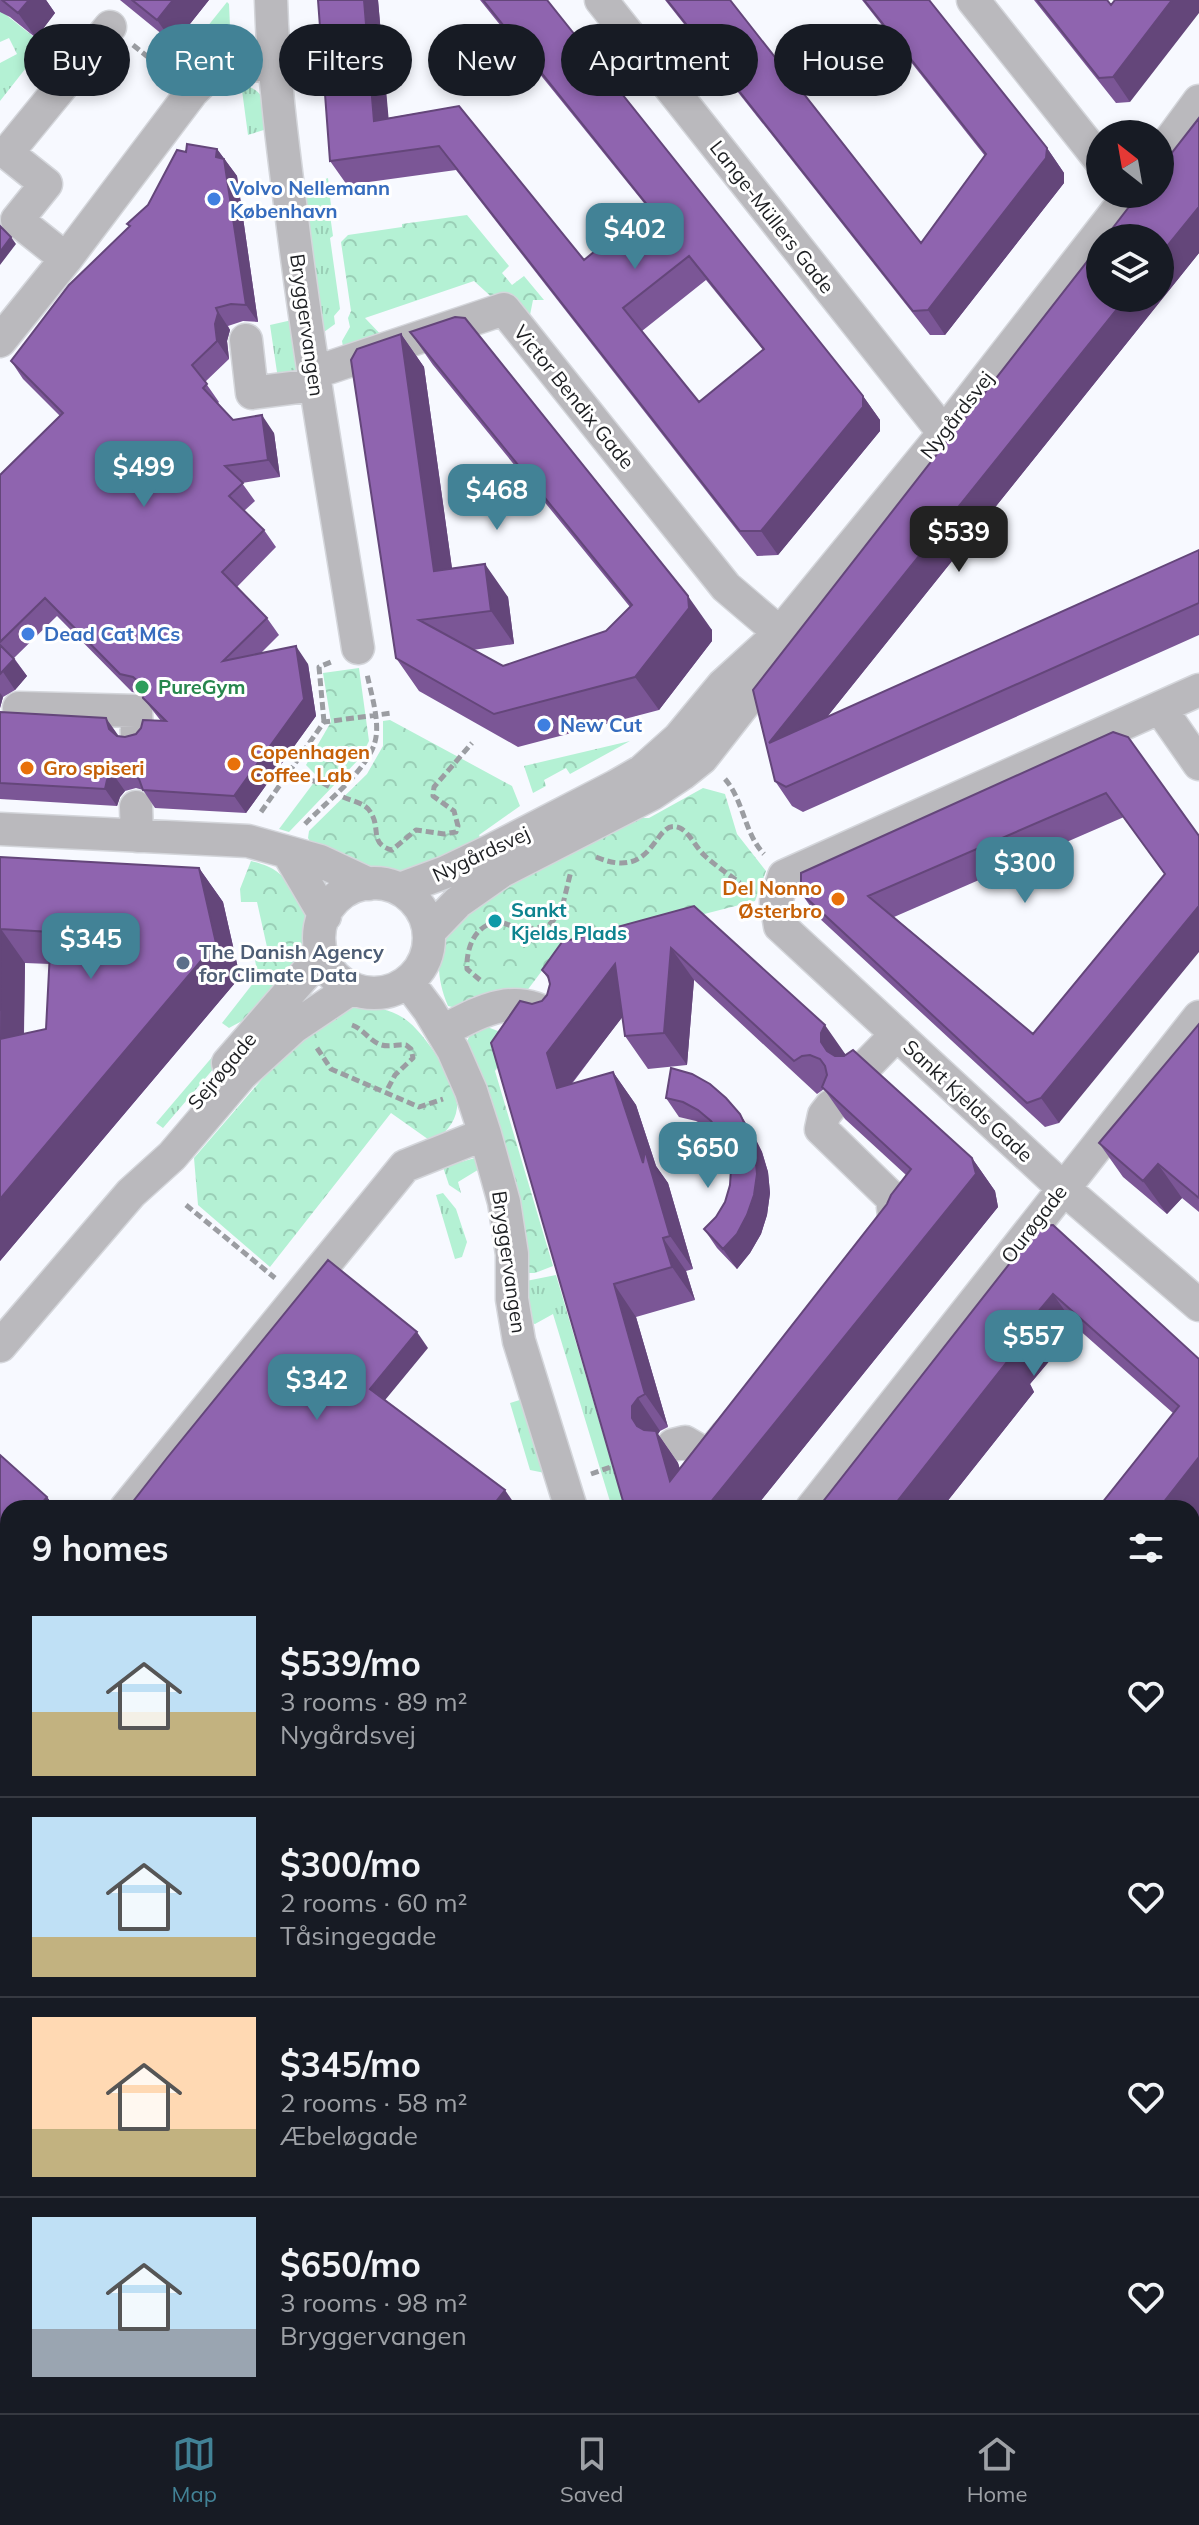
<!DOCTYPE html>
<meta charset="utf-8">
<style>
body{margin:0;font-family:Mulish,sans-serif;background:#242831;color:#f1f3f6;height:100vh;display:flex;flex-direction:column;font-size:30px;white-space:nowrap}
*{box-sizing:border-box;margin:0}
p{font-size:26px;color:#9ea1a6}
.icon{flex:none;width:44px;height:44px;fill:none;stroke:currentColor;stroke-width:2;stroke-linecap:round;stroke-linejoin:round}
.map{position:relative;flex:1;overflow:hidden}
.side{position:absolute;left:0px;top:1500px;width:1200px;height:914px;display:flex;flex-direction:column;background:#171b24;border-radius:24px 24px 0 0;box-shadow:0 4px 12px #0003}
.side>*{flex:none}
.hud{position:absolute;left:24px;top:24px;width:1152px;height:72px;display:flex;gap:16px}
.needle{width:52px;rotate:329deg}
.buttons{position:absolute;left:1086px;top:120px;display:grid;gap:16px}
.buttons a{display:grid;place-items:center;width:88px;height:88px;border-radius:50%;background:#171b24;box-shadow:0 4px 12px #0003;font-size:40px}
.price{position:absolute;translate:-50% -68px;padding:0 18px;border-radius:16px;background:#428296;color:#fff;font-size:26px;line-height:52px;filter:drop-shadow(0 2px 4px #0008)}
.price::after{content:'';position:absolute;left:50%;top:48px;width:24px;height:18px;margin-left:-12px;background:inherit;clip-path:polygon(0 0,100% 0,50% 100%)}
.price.active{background:#222;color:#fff}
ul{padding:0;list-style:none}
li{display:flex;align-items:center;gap:24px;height:200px;padding:0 32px}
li+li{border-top:2px solid #363941}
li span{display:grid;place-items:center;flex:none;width:224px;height:160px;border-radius:0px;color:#555}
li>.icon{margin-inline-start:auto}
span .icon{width:96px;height:96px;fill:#fffc;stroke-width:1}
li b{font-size:34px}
h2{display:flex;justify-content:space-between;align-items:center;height:96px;padding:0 32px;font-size:34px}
.chip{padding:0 28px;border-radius:36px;background:#171b24;box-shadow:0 4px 12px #0003;font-size:28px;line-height:72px}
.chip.active{background:#428296;color:#fff}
.menu{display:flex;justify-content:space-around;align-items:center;height:112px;border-top:2px solid #363941;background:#171b24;font-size:22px;color:#9ea1a6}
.menu a{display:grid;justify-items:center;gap:4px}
.menu .active{color:#428296}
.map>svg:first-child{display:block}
.grass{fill:url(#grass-tufts)}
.park{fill:url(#park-crowns)}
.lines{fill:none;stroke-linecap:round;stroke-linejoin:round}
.minor-casing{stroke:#d4d6db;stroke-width:35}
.path{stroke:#9b9da2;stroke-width:5;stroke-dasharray:8 4;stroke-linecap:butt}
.minor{stroke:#bab9bd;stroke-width:32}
.wall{fill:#7b5696;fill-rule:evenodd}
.shaded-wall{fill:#64467a}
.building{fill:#8f64af;stroke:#64467a;stroke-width:2;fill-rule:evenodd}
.shop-dot{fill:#3f7fe0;stroke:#fff;stroke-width:3}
.leisure-dot{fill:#2e9e5b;stroke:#fff;stroke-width:3}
.food-dot{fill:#e8710a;stroke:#fff;stroke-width:3}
.culture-dot{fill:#0f9aa8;stroke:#fff;stroke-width:3}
.service-dot{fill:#5c6f8a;stroke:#fff;stroke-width:3}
.labels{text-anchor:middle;stroke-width:6;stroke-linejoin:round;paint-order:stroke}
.shop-label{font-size:20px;font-weight:bold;fill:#366cbe;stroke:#fff;text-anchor:start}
.street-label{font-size:20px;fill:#1c1e21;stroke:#fff}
.leisure-label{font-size:20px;font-weight:bold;fill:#27864d;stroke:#fff;text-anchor:start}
.food-label{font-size:20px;font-weight:bold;fill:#c56008;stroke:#fff;text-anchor:start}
.culture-label{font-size:20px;font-weight:bold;fill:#0d838f;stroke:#fff;text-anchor:start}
.service-label{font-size:20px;font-weight:bold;fill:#4e5e75;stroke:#fff;text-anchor:start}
</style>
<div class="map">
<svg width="1199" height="2413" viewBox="0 0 1199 2413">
<defs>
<pattern id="grass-tufts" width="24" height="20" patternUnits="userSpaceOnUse" patternTransform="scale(2)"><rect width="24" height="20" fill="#b4f1d4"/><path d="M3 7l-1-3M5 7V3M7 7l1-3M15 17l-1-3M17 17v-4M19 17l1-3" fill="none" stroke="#9aceb6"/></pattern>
<pattern id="park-crowns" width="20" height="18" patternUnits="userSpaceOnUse" patternTransform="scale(2)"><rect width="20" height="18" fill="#b4f1d4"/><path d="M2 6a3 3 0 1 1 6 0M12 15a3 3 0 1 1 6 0" fill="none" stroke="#9aceb6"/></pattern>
</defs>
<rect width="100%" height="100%" fill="#f7f9ff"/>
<path class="grass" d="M227,2L229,4L231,50L201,62L187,52Z
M0,10L44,45L0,101V63L17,54L9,38L0,42Z
M241,83C268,93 265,103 267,129L248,135Z
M328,178L331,206L329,208L333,236L330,238L340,309L334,316L335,324L324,332L304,187Z
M292,320L301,364L297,373L278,379L270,325Z
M219,1049L226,1054L163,1128L156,1123Z
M475,1158L481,1168L458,1182L461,1193L449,1185L443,1167Z
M443,1193L456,1209L467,1242L462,1257L455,1259L436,1195Z
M556,1275L625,1508H612L553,1314L535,1324L531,1323L527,1315L526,1281Z
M523,1399L545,1473L530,1470L510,1403Z"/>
<path class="park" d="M467,215L509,266L502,273L512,285L524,276L544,300H533L530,315H527L496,301L474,281L365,318L385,339L344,352L342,341L350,327L348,318L351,311L341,242L348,235L402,227V224Z
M359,668L369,741L361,757L289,832L279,829L318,777L306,765L331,722L323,673Z
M390,720L512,786L520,806L479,835L482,843C461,851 434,867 413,872C377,879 343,859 312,845L308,838L309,831L367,774L383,746V721Z
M630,741L570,774L566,768L544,780L546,786L533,793L524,766Z
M703,788L725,794L737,834L766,871L755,901L556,952L526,992L461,1009L448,1006C416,929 475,902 531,870C562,853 593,836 623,818H649Z
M251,861C275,867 280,872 295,891C298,895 304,901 305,906C316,935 287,986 266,1006C257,1015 241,1021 229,1028L222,1023L258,977L255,960L267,947L257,902H241L240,889Z
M358,1006C375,1007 391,1009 405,1019C425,1033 459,1084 457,1108C455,1124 444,1134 432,1142L391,1113L270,1267L198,1205L194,1158L300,1035L344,1010Z
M482,1025L506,1034L508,1051L495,1071L553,1266L535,1273H526L524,1221L467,1041L472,1031Z
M0,2313L8,2319V2384L0,2377Z
M32,2406H110L118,2413H40Z"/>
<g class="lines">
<defs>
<path id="minor" d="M271,0C273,71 282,141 291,211C309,357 335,503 358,648
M601,0L944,433
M973,0L1100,160
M1160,154L1199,101
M66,259L17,220L46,184L7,153L110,27
M246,340L252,393L315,385
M0,341L66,259L192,92L208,76L237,68L273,63
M313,373L504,309L726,587L780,633
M1199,690L784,876L776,902L780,926L1063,1188L1199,1305
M19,708L136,711L137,736
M1160,708L1199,764
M136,807L137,836
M0,829L248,841L320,861L369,884
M288,853L325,916
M319 938a55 55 0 1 1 110 0a55 55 0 1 1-110 0Z
M400,889L446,872L490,851L616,786L642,771L679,738L723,685L780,633L944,433L1130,194
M429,932L458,902L502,871L652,794L682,774L702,758L745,703L771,650
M408,982L429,1010L453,1050L471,1091L485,1134L504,1202L512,1254V1299L519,1341L571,1508
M443,1031C481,1011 515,991 554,1018
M228,1063L322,955
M862,1070L897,1034
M831,1106L824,1115L821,1129L892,1198L895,1225L887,1236
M0,1346L131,1193L172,1156L241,1075L294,1027L352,988
M673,1445L685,1442L709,1456L727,1434
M126,1508L405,1166L485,1134
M812,1508L1199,1017
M1192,1616L1199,1607
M0,1657L8,1648
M1192,2031L1199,2038
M1192,2103L1199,2095
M0,2123L8,2130
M0,2203L8,2210
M0,2285L8,2292
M1192,2312L1199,2319
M0,2393L8,2400
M140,2406L148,2413
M235,2406L243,2413
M322,2406L330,2413
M1125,2406L1133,2413
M560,2413L566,2406"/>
</defs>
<use href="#minor" class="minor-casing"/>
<path class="path" d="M133,45L169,74
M324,722L319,667L331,662
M287,775L323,783L330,787
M725,779C744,801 744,833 764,854
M343,797C352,801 366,803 371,813C381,829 369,844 392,850L416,830L444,834L456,832L458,826L454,811L433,796L434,787L472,743
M261,812L324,722L392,713
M305,824C325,803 372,767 376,737C379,718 371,693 367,674
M596,857C657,883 653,816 680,828C690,833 696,848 705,856C716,866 728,874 740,883
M480,980L467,969C466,951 473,928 493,923C503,920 509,926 517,928C527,931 540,927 549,925L561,912L571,871
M352,1025C363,1029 368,1039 379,1044C387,1048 398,1044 406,1045L411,1049L413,1058L395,1075L386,1092
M317,1048L331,1069L419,1107L443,1099
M186,1205L275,1278
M591,1474L619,1464
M0,2347L8,2354
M66,2406L74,2413"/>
<use href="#minor" class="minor"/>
</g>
<path class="wall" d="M0,0H46L55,13L36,38L10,17L0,12Z
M120,0H209L174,44Z
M318,0H378L388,118L459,106L584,260L648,208L480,0H547L863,396L880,420V431L778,555L757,556L456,170L347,185L330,161ZM706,280L763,350L699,402L642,331Z
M665,0H730L921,243L985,156L862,0H929L1047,148L1064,173V183L945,335H930Z
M1034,0H1107L1130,102L1116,103Z
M1199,118V253L827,717L1199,550V635L803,812L792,806L775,781Z
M217,149L237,176L258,322L243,321L228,326L230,330L227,341L229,359L205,382L219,402L218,403L233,420L274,433L280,477L242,483L255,501L244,511L264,530L276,547L237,587L267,618L279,635L260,654L308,664L316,716L246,813L155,808L143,790L136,788L125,791L120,797L117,806L0,799V712L125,737L136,734L161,721L143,698L142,694L132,692L57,616L14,658L27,676L15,690L3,697L0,708V475L60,416L23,379L11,361L129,227L148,205L186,152Z
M410,332L712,630V641L659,710L518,747L419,691L396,658L401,334L424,367L452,569L508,597L514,644L473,650L503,666L606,631L630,607L433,365Z
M1113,732L1199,836L1059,1123L1045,1127L818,917L801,893ZM1124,817L1165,874L1033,1034L894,917Z
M0,857L199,868L223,902L240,977L0,1261ZM25,963L50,964L46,1029L24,1034Z
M694,906L846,1055L972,1158L995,1191L998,1207L755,1508H626L532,1004L542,1001L547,995L550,984L549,980L542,970ZM694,980L817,1094L824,1089L845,1119L906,1175L887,1204L680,1469L678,1463L658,1434L660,1431L668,1427L636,1317L695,1300L686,1271L693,1269L668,1183L656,1166L636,1105L613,1072L571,1085L622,1017L625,1036L648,1069L687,1065Z
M1199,1024V1212L1182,1198L1167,1214L1123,1177L1099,1143Z
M671,1068L753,1134L762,1152L768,1172L770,1193L767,1215L761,1234L750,1253L737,1269L717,1248L704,1229L716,1217L725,1202L730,1185L731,1168L728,1151L723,1139L711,1129L696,1121L679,1117L666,1098Z
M1039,1226L1199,1359V1521L1192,1530L1173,1413L1077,1328L1030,1384L1034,1392L942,1508H818Z
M0,1455L47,1497L55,1508H8V1599L0,1593Z
M0,1705L8,1717V1918L0,1911V1773L5,1764L0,1762Z
M1199,1857V1973L1192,1967V1866Z
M1192,2321L1199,2328V2407L1192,2401Z
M399,2406H504L498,2413H406Z
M792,2406H915L908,2413H785Z
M960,2406H1064L1072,2413H968Z"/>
<path class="shaded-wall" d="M29,0H46L55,13L36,38L18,13Z
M173,0H209L174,44L157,20Z
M364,0H378L391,145L374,121Z
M1172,0H1199V13L1130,102L1113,77Z
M1047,148L1064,173V183L945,335L928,310Z
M217,149L237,176L258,322L246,305L216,157Z
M1199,207V253L786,768L769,743L1126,298H1160V255Z
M11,237L16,244L0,265V252Z
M216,308L230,330L227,341L229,359L217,341L215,324Z
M401,334L424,367L457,604L434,571Z
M863,396L880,420V431L778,555L761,531Z
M262,415L274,433L280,477L268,460Z
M485,564L508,597L514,644L491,611Z
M688,596L712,630V641L659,710L635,677Z
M296,646L308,664L316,716L246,813L234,796Z
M14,659L27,676L15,690L3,672Z
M0,693L3,697L0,708Z
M106,718L118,735L121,747L109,729Z
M113,774L125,791L120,797L117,806L105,789L107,780Z
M199,868L223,902L240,977L0,1261V1199Z
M1199,906V952L1059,1123L1041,1098Z
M1,929L25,963L23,1073L0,1040Z
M671,948L694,980L687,1065L664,1033Z
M615,964L638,997L570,1085L557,1088L547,1053Z
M825,1025L848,1058L843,1066L827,1051L821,1042V1033Z
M613,1072L636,1105L656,1166L668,1183L693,1269L670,1236L643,1163Z
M740,1114L753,1134L762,1152L768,1172L770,1193L767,1215L761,1234L750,1253L737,1269L723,1249Z
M972,1158L995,1191L998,1207L755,1508H706Z
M1158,1164L1182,1198L1167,1214L1143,1181Z
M663,1238L686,1271L695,1300L672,1267Z
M614,1284L636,1317L668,1427L645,1394Z
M1053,1294L1077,1328L1030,1384L1034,1392L942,1508H892L1006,1350Z
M417,1332L428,1348L381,1405L370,1389Z
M638,1398L660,1431L658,1434L678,1463L691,1508L670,1481L660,1459L632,1418V1406Z
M1199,1457V1521L1192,1530V1508H1159Z
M505,1490L516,1506L515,1508H491Z
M47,1497L55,1508H38Z
M0,1705L8,1717V1746L0,1743Z
M1194,1755L1199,1763V1793L1192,1802V1758Z
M460,2406H504L498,2413H454Z
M703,2406H730L735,2413H697Z"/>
<path class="building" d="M2,0H29L18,13Z
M132,0H173L157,20Z
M318,0H364L374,121L459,106L584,260L649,207L483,0H547L863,396V407L761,531H740L439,146L330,161ZM689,256L764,349L699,402L623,308Z
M667,0H730L921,243L986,154L864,0H929L1047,148L1046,158L928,310L913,311Z
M1037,0H1107L1111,5L1115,0H1172L1113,77L1099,78Z
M1199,118V207L1160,255V238H1105L1139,194H1160V168Z
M187,144L217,149L216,157L224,159L246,305L231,304L216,308L218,313L215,324L217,341L192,365L207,384L203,388L233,420L262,415L268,460L225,466L243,483L229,496L264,530L222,572L267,618L223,661L296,646L304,699L234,796L143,790L139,779L133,773L124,771L113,774L107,780L105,789L0,783V712L106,718L109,729L117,736L125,737L136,734L141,728L143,720L166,721L143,698L140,683L133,677L120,674L45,598L0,642V475L63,413L11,361L69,285L130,226L127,224L148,205L177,150L186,152Z
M0,226L11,237L0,252Z
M1100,245V298H1126L769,743L1199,550V603L786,787L775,781L753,690Z
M455,317L465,318L688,596L689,608L635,677L494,714L396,658L351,360L357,349L401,334L434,571L485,564L491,611L419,620L503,666L606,631L632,605L410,332Z
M0,645L14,659L0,674Z
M1113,732L1128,737L1199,836V906L1041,1098L1027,1103L801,893V873ZM1106,793L1165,874L1033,1034L868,896Z
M0,857L199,868L216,943L0,1199V1039L46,1029L51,932L1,929L0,1011Z
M694,906L825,1025L821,1033V1042L827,1051L835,1056H844L853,1050L972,1158L976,1174L706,1508H625L491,1043L520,1001L532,1004L542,1001L547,995L550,984L548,976L542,970L562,942ZM671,948L794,1061L802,1056L810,1055L820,1059L825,1066L827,1075L822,1087L911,1169L891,1195L887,1204L670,1481L656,1431L644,1430L637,1426L632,1418V1406L638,1398L645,1394L614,1284L672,1267L663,1238L670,1236L645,1150L643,1163L613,1072L557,1088L547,1053L615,964L625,1036L664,1033Z
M1199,1024V1198L1158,1164L1143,1181L1099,1143Z
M671,1068L692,1074L710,1084L726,1098L740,1114L749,1133L755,1153L757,1174L754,1195L747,1215L737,1234L723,1249L704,1229L716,1217L725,1202L730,1185L731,1168L728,1151L721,1135L711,1121L698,1110L683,1102L666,1098Z
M1053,1225L1199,1359V1457L1159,1508H1098L1179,1406L1053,1294L1006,1350L1010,1358L892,1508H818L1039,1226Z
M328,1260L417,1332L370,1389L505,1490L491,1508H128L167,1458Z
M0,1455L47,1497L38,1508H8V1592L0,1586Z
M1199,1669V1760L1194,1755L1192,1758V1678Z
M0,1734L8,1740V1907L0,1900V1773L6,1762L5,1752L0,1744Z
M1199,1857V1964L1192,1958V1866Z
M1192,2321L1199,2328V2394L1192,2388Z
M411,2406H460L454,2413H419Z
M577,2406H703L697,2413H657L653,2410L650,2413H571Z
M792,2406H868L861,2413H785Z
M974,2406H1064L1072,2413H982Z"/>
<g class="shop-dot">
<circle cx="214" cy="199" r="8"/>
<circle cx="28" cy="634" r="8"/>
<circle cx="544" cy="725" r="8"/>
</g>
<circle class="leisure-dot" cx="142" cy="687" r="8"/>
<g class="food-dot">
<circle cx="234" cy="764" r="8"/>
<circle cx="27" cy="768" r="8"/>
<circle cx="838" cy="899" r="8"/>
</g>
<circle class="culture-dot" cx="495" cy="921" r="8"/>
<circle class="service-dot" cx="183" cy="963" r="8"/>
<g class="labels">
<g class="shop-label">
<text x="230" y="195">Volvo Nellemann<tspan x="230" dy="23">København</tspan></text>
<text x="44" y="641">Dead Cat MCs</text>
<text x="560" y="732">New Cut</text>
</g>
<g class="street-label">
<text transform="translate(772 217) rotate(52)" y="7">Lange-Müllers Gade</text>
<text transform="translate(307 325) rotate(82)" y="7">Bryggervangen</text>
<text transform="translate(574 397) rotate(51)" y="7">Victor Bendix Gade</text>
<text transform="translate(957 415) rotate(-52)" y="7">Nygårdsvej</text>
<text transform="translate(481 854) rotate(-25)" y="7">Nygårdsvej</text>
<text transform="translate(222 1071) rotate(-50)" y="7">Sejrøgade</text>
<text transform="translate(968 1101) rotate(43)" y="7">Sankt Kjelds Gade</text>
<text transform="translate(1034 1224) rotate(-52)" y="7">Ourøgade</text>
<text transform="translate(509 1262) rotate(82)" y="7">Bryggervangen</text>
</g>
<g class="leisure-label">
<text x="158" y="694">PureGym</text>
</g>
<g class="food-label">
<text x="250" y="759">Copenhagen<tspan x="250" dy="23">Coffee Lab</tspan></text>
<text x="43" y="775">Gro spiseri</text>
<text x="822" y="895" text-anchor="end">Del Nonno<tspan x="822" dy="23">Østerbro</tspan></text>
</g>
<g class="culture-label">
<text x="511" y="917">Sankt<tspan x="511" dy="23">Kjelds Plads</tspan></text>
</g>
<g class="service-label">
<text x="199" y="959">The Danish Agency<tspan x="199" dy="23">for Climate Data</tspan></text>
</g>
</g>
</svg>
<div class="buttons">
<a><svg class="needle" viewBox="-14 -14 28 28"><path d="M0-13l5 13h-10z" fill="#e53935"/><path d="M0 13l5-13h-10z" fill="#9ea1a6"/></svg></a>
<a><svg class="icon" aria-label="layers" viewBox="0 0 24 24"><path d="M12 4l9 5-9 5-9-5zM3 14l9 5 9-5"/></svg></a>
</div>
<b class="price" style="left:635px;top:271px">$402</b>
<b class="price" style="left:144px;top:509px">$499</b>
<b class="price" style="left:497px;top:532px">$468</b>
<b class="price active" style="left:959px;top:574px">$539</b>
<b class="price" style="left:1025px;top:905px">$300</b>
<b class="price" style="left:91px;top:981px">$345</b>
<b class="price" style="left:708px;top:1190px">$650</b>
<b class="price" style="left:1034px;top:1378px">$557</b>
<b class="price" style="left:317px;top:1422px">$342</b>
<div class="hud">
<a class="chip">Buy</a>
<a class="chip active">Rent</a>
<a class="chip">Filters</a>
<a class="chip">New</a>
<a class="chip">Apartment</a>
<a class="chip">House</a>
</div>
<section class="side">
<h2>9 homes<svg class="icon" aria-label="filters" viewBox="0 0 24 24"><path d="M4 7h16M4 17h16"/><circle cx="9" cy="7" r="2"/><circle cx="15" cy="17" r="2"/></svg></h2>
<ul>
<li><span style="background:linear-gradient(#bfe0f5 60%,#c2b280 0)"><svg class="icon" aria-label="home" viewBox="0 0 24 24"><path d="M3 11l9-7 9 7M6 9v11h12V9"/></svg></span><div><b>$539/mo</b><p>3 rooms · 89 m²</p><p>Nygårdsvej</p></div><svg class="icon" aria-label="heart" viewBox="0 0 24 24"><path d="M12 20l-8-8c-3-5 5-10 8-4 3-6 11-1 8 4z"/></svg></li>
<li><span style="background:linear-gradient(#bfe0f5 75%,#c2b280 0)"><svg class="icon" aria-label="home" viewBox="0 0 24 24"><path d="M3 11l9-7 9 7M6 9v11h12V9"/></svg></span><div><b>$300/mo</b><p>2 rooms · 60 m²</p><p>Tåsingegade</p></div><svg class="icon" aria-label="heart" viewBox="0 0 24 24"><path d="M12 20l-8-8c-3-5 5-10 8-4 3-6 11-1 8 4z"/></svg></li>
<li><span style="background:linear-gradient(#ffd9b3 70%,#c2b280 0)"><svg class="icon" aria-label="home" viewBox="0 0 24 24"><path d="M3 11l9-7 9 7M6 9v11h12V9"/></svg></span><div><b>$345/mo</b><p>2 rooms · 58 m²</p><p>Æbeløgade</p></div><svg class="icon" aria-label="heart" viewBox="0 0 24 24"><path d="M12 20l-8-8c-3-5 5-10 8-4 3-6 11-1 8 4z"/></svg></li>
<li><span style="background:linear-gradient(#bfe0f5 70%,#9aa5b1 0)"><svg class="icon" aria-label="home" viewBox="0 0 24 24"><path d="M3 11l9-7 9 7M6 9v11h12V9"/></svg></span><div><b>$650/mo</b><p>3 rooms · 98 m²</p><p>Bryggervangen</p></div><svg class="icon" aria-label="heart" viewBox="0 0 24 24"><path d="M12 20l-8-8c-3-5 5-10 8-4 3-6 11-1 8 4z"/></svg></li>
</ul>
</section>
</div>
<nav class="menu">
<a class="active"><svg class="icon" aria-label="map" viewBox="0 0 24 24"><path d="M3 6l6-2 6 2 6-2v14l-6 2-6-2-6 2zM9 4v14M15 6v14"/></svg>Map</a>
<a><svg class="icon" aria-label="saved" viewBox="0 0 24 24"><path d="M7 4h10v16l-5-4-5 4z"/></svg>Saved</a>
<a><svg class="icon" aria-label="home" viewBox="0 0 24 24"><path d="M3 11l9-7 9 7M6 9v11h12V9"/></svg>Home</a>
</nav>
